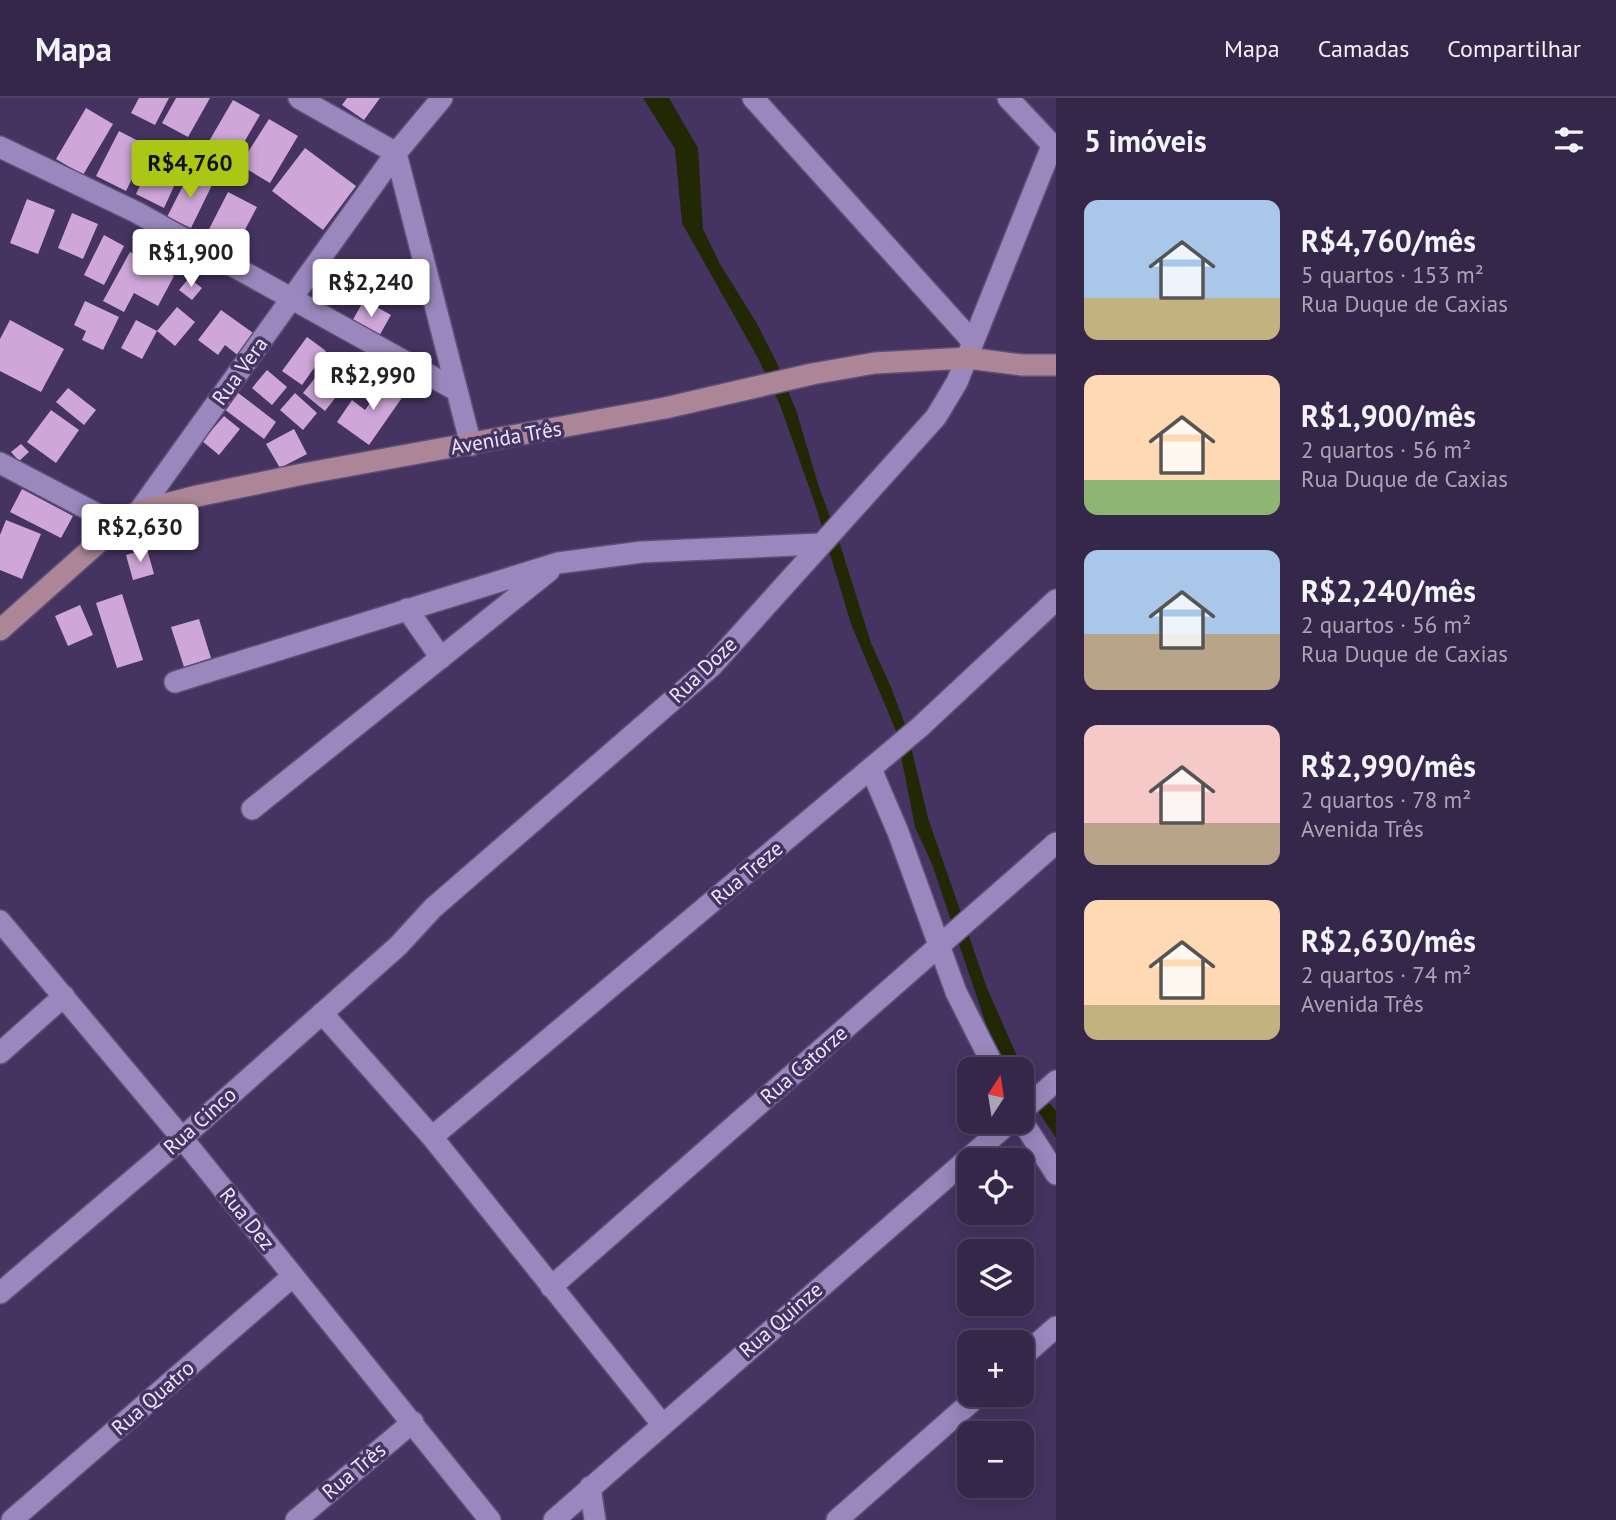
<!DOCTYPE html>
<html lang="pt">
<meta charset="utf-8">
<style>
body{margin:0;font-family:"PT Sans",sans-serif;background:#3c2f51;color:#f1f3f6;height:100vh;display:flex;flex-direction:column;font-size:26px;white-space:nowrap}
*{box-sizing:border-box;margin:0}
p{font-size:23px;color:#a9a5b5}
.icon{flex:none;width:38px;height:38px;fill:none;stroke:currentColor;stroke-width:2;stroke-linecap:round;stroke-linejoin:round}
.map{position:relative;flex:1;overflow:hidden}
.side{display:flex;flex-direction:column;background:#34274a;width:560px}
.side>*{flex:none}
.needle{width:46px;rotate:12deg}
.tools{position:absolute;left:957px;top:959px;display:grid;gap:14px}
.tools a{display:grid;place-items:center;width:77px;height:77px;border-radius:14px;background:#34274a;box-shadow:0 4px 18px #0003,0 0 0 2px #4e4462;font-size:35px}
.price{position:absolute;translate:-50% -60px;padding:0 16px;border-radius:7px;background:#fff;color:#222;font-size:23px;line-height:46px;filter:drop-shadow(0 2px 4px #0008)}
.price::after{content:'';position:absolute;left:50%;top:42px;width:21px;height:16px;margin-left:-10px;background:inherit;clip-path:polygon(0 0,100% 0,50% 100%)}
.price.on{background:#abc614;color:#111}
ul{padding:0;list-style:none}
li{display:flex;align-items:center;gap:21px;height:175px;padding:0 28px}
li span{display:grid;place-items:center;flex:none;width:196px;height:140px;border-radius:14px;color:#555}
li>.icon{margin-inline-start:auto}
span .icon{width:84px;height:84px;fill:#fffc;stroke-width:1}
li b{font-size:30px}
h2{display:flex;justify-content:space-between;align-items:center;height:84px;padding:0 28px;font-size:30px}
header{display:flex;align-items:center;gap:42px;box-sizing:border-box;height:98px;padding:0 35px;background:#34274a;border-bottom:2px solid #4e4462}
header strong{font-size:33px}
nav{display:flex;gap:38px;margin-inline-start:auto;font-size:24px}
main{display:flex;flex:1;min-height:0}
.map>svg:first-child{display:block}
.water{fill:#212803}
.building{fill:#cea7d8}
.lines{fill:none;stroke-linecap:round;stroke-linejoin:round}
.street-casing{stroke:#5d4f76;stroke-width:24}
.secondary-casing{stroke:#5d4f76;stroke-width:24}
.street{stroke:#9987bd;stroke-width:21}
.secondary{stroke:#ac8696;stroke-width:21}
.labels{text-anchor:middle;stroke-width:7;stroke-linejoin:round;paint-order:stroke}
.street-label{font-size:21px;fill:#ede6fd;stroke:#453462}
</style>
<header>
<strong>Mapa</strong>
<nav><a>Mapa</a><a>Camadas</a><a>Compartilhar</a></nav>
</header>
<main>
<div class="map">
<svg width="1056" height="1422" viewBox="0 0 1056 1422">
<rect width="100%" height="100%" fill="#453462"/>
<path class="water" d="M643,0H669L698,50L703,131L720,166L756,224L776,263L796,312L818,386L840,446L871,545L891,589L907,632L928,720L987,890L1024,974L1056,1013V1040L1022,989V971H1010L991,941L932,766L915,729L896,633L851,526L815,406L780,307L758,260L682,125L675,51Z"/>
<path class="building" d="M139,0H169L155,27L131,15Z
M176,0H210L188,39L162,25Z
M347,0H380L364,22L342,7Z
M233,2L260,17L232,65L205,50Z
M86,10L113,26L83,77L56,61Z
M269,21L298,38L270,85L240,67Z
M119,33L148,48L126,93L96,78Z
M305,50L356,88L323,132L272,93Z
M158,51L185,64L164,110L136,96Z
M190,74L213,85L191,130L167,119Z
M228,94L257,109L233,154L205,139Z
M27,101L55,112L38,156L10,145Z
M72,115L98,126L83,161L58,150Z
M104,137L124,148L104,187L84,177Z
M130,154L174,178L158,208L134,195L124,214L103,203Z
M189,180L202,190L192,202L179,192Z
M364,202L391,217L378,240L351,225Z
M85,203L119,219L103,252L82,242L86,233L74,227Z
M177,209L195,224L175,248L157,233Z
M221,212L256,237L240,259L225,247L218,257L198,242Z
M10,222L64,251L41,294L0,273V241Z
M136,222L157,233L142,261L121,250Z
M307,239L326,253L302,287L282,273Z
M335,255L357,272L325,313L303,295Z
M267,272L287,289L272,307L252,290Z
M389,278L408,291L369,347L337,324L352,302L365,312Z
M68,290L96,312L84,327L56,304Z
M237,294L276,324L264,341L224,311Z
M295,295L317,315L303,332L280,312Z
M51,312L79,332L56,365L27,344Z
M224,318L240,331L219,357L202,343Z
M294,331L307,356L280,370L266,346Z
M21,346L29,354L19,363L11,354Z
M22,391L73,418L61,440L10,414Z
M6,422L41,436L22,481L0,472V437Z
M147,451L154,476L133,482L126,457Z
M122,496L143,562L117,570L96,505Z
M80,507L93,537L68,548L55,518Z
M199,521L211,560L184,569L171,529Z"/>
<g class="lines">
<defs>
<path id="street" d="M299,0L396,55L471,347
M753,0L973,244
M1008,0L1056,51
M0,49L136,114L456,292
M0,365L118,427
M139,413L396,55L442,0
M407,511L441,560
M175,584L558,465L642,454L820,446
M871,671L898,734L956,894L995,971
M252,711L549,473
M0,823L182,1040L490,1422
M322,915L432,1039L662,1326
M0,955L64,898
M1022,1013L1056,983
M1022,1023L1056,1076
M432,1039L920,629L1056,502
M551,1189L1056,745
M0,1195L182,1040L398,848L433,810L712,568L936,319L957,284L1052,48
M1022,1259L1056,1229
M590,1389L595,1422
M12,1422L293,1178
M296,1422L413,1324
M554,1422L1010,1024
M837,1422L979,1297"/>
<path id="secondary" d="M0,532L118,427L139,413L197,398L303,376L665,310L812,276L875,265L967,260L1022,267H1056"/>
</defs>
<use href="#street" class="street-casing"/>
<use href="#secondary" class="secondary-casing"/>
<use href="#street" class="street"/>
<use href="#secondary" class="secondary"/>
</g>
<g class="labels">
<g class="street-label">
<text transform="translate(240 273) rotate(-54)" y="7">Rua Vera</text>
<text transform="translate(506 340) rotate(-10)" y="7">Avenida Três</text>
<text transform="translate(703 572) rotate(-44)" y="7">Rua Doze</text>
<text transform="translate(747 775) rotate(-40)" y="7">Rua Treze</text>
<text transform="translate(804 967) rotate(-41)" y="7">Rua Catorze</text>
<text transform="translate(200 1023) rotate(-42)" y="7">Rua Cinco</text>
<text transform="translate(247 1121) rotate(51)" y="7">Rua Dez</text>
<text transform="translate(781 1222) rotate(-41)" y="7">Rua Quinze</text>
<text transform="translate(153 1300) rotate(-41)" y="7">Rua Quatro</text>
<text transform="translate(354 1373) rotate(-40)" y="7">Rua Três</text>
</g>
</g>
</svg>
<div class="tools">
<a><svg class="needle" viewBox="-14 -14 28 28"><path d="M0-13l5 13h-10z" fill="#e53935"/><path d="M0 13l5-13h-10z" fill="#a9a5b5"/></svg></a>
<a><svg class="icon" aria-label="locate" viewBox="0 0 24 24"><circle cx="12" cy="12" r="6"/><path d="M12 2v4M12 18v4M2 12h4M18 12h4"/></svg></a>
<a><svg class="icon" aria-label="layers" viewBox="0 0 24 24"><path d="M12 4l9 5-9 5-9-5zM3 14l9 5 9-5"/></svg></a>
<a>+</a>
<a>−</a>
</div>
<b class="price on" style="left:190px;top:102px">R$4,760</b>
<b class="price" style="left:191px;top:191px">R$1,900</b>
<b class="price" style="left:371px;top:221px">R$2,240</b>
<b class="price" style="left:373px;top:314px">R$2,990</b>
<b class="price" style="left:140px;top:466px">R$2,630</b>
</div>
<section class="side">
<h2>5 imóveis<svg class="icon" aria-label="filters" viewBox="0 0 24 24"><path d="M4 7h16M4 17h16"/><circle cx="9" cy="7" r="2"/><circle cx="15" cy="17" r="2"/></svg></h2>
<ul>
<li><span style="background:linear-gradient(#a9c7e8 70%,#c2b280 0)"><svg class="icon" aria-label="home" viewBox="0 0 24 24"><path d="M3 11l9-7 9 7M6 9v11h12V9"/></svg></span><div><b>R$4,760/mês</b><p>5 quartos · 153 m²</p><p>Rua Duque de Caxias</p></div></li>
<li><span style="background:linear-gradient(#ffd9b3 75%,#8fb573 0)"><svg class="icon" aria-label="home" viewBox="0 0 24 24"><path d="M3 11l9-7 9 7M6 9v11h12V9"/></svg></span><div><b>R$1,900/mês</b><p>2 quartos · 56 m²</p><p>Rua Duque de Caxias</p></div></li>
<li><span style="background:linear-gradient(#a9c7e8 60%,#b9a48a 0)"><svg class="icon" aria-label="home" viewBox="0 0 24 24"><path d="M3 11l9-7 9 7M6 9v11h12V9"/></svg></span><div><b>R$2,240/mês</b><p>2 quartos · 56 m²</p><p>Rua Duque de Caxias</p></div></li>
<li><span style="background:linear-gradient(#f6c9c9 70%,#b9a48a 0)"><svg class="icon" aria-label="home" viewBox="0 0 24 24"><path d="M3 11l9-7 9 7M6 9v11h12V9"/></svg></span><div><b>R$2,990/mês</b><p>2 quartos · 78 m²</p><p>Avenida Três</p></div></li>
<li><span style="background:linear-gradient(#ffd9b3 75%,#c2b280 0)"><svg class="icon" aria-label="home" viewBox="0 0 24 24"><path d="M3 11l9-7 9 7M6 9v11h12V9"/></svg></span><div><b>R$2,630/mês</b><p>2 quartos · 74 m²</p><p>Avenida Três</p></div></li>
</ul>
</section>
</main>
